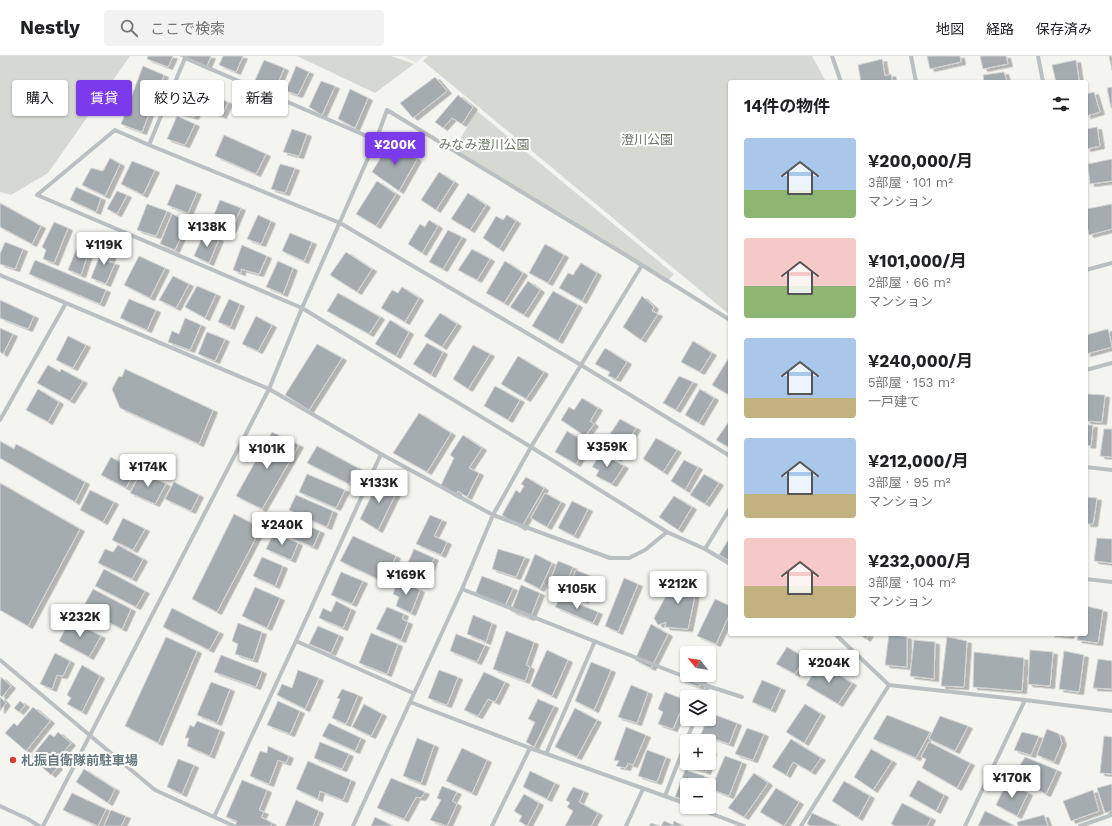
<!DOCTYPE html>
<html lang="ja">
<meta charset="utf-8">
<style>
body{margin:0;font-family:"Work Sans","Noto Sans JP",sans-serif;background:#f2f2f2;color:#202124;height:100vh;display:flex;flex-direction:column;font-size:15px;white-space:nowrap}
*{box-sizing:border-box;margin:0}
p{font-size:13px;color:#757577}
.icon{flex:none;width:22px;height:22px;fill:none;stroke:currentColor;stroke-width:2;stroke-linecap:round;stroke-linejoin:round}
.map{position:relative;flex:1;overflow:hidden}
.side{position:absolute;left:728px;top:24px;width:360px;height:556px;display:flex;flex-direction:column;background:#fff;border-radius:4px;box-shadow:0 1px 3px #0004}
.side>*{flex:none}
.banner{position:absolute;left:12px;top:24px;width:380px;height:36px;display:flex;gap:8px}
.needle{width:26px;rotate:300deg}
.controls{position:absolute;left:680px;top:590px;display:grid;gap:8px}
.controls a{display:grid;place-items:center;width:36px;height:36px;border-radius:4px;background:#fff;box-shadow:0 1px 3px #0004;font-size:20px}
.price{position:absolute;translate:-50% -34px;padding:0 9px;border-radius:4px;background:#fff;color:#222;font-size:13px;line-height:26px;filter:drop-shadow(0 1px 2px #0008)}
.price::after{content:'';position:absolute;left:50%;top:24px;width:12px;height:9px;margin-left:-6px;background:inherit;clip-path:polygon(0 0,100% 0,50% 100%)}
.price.active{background:#7c3aed;color:#fff}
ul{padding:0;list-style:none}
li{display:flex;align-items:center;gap:12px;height:100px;padding:0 16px}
li span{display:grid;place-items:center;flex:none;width:112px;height:80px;border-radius:4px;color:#555}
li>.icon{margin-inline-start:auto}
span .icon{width:48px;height:48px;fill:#fffc;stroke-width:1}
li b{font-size:17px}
h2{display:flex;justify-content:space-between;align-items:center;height:48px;padding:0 16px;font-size:17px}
.tag{padding:0 14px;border-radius:4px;background:#fff;box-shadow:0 1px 3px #0004;font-size:14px;line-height:36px}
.tag.active{background:#7c3aed;color:#fff}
header{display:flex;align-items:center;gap:24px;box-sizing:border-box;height:56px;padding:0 20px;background:#fff;border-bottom:1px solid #e0e0e0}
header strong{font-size:19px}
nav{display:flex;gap:22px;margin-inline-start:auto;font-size:14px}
.search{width:280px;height:36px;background:#f2f2f2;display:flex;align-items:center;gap:10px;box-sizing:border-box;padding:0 14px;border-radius:4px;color:#757577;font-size:15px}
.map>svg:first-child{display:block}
.built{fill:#e5e5e4}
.green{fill:#d5d9d1}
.building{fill:#a4acb0;stroke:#d6d5d4;filter:url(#shadow)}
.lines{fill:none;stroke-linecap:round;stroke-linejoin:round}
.minor{stroke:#babfc1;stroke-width:4}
.poi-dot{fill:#cf4336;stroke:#fff;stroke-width:1.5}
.labels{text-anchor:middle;stroke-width:4;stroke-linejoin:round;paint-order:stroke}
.park-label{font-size:13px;fill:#6b7765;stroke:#fff}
.poi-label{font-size:13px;font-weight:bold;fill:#67787f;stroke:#fff;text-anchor:start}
</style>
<header>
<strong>Nestly</strong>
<div class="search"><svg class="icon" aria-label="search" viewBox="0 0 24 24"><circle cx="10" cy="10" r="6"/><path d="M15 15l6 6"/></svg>ここで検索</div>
<nav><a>地図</a><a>経路</a><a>保存済み</a></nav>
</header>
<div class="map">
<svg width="1112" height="770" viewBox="0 0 1112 770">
<defs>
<filter id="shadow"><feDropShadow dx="4.5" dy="2.5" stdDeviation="0" flood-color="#0004"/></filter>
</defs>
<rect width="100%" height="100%" fill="#f4f4f1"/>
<path class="built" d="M402,0H424L416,7Z"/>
<path class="green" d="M0,0H130L48,117L11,139L0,136Z
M297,0H391L414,8L375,37Z
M428,0H812L826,26H730V259L423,5Z
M477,55L674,218L666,227L454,93Z"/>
<path class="building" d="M148,0H173L168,11L147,3Z
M180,0H211L206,12Z
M223,0H243L236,16L219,9Z
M927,0H960L961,6L930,13Z
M980,0H1006L1008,8L983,13Z
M1109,0H1112V14Z
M882,3L885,20L891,18L892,26H861L858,9Z
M264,4L284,12L274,37L253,29Z
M1076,4L1079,24L1073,26H1056L1052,9Z
M143,10L164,19L142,76L121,68Z
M296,10L309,16L298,39L286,35Z
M1004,16L1007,26H984L983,19Z
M435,21L447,35L413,62L400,47Z
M321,25L335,30L322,59L309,51Z
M190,26L207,34L194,61L176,56Z
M1112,31V52H1111L1107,32Z
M350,33L368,42L355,72L338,63Z
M1094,36L1100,56L1086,60V38Z
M213,39L228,46L222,60L207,54Z
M458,39L473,51L462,68L452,62L443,72L435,66Z
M177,60L195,68L185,89L167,83Z
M1097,71L1100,90L1086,93V73Z
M292,73L307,78L299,100L283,96Z
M224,79L266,98L256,118L215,100Z
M390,86L417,103L399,135L372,116Z
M110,102L120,108L105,140L82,129L91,112L103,115Z
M1112,103V125L1090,128L1088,108Z
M132,105L155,114L143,139L121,128Z
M280,108L295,112L285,137L271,133Z
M439,116L454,126L436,154L421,144Z
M377,125L396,138L376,170L356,158Z
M176,128L197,136L188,157L167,149Z
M76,131L101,142L96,156L70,144Z
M117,135L127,139L117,158L107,153Z
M468,137L486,149L470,174L451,163Z
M220,144L241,152L232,173L225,180L208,173Z
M0,147L41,170L32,188L0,171Z
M147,148L167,155L156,180L137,174Z
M1112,148V173L1089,179L1086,166V153Z
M172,158L188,165L175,194L160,188Z
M258,159L271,165L261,188L247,183Z
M507,159L516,165L499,193L483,182L496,160L503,164Z
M429,164L438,170L422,197L408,188L420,168L425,171Z
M54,166L68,172L54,207L43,203L46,194L42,191Z
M448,174L462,181L443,213L429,206Z
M204,177L219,183L209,207L194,200Z
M290,177L312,186L304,205L282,195Z
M80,184L91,189L81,219L68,214Z
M5,186L23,193L15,213L0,208V198Z
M545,188L564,199L548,227L529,217Z
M104,189L114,193L109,206L115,207L106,228L91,222Z
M242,189L267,200L259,218L241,213V217L233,214Z
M472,193L490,203L477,224L458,214Z
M346,196L372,213L357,236L330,219Z
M139,200L165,212L150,242L124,229Z
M35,204L106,234L100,248L29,218Z
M278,205L293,212L283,238L266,231Z
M505,205L523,217L504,247L486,237Z
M581,207L597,217L582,245L559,232L568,217L573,219Z
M173,220L189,228L176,252L159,244Z
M528,225L540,234L524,259L510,251Z
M197,230L216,238L205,262L185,251Z
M402,231L419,242L405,266L381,252L392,234L398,237Z
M553,235L578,249L558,285L532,270Z
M338,237L380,261L369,278L327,255Z
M642,240L654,251L652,255L658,258L641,284L623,271Z
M129,243L156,254L147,274L120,262Z
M229,243L240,248L230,271L218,266Z
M0,244L34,260L28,273L0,262Z
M440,257L457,268L442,291L424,280Z
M256,260L272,269L258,295L242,288Z
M185,262L201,269L190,294L168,286L172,275L179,278Z
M390,264L409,276L396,300L375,288Z
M0,272L13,278L3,298L0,296Z
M1108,273L1112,291L1086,298V279Z
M207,276L225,283L215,305L198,298Z
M68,280L86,289L73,312L56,304Z
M693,285L712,297L700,316L681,306Z
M427,287L443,296L431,319L413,308Z
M317,288L342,302L309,354L285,339Z
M473,289L490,298L468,333L453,323Z
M605,292L627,306L616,323L608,320L610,316L595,308Z
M518,300L544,316L526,343L501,328Z
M728,303L730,304L729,339L712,329Z
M48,309L60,316L61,313L83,325L70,345L37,327Z
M125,313L213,354L199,388L120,352L112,333L119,320L122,321Z
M679,320L693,326L676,354L663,347Z
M495,330L520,344L508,364L484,350Z
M38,333L59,346L48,366L26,354Z
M700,333L714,342L699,367L685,359Z
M1086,338L1105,339L1102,366L1086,365Z
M582,342L598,352L590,365L594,368L585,380L561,364L569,351L574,354Z
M419,357L451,377L427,416L393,397Z
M620,363L636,372L617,403L600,393Z
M730,364V392L716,384Z
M1086,369H1093L1091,390L1086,389Z
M1104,373H1112V401L1100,400Z
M567,375L588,388L576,408L555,396Z
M272,376L299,389L262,453L236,440Z
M463,379L482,392L469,412L479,417L467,441L458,435L455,440L440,431L454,402L450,399Z
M656,382L677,394L663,416L643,403Z
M0,385L14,393L16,388L85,426L75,446L0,402Z
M317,390L358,412L349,428L307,407Z
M601,397L624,410L612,428L596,420L599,414L592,411Z
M111,401L135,415L126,432L101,419Z
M684,404L698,411L685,434L671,425Z
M141,416L166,428L155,448L130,437Z
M307,418L345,434L336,452L299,436Z
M704,418L719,427L705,448L690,439Z
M526,421L544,432L521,472L502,459L516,434L520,437L524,430L521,428Z
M380,422L398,433L378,474L360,463Z
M174,426L199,439L191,455L165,443Z
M0,427L80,473L28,570L0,554Z
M90,434L114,446L103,466L80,454Z
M545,437L561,446L547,471L531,462Z
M296,439L333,455L327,471L289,454Z
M674,440L692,451L678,474L659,461Z
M1086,441L1097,442L1093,468H1086Z
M572,445L588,453L574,480L558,472Z
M234,458L261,472L217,556L192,543Z
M430,459L442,464L434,480L447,486L441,499L416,488Z
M284,460L320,475L313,491L277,476Z
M123,462L145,473L133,494L112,484Z
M274,477L298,487L291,504L266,493Z
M353,480L396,500L384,526L340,505Z
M730,481V505L719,499Z
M1097,482L1112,483V507L1094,505Z
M118,489L143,503L132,523L98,507L105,493L113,496Z
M414,493L434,502L422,529L402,520Z
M498,493L525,501L516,521L492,513Z
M535,498L552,507L540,533L524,525Z
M262,501L283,510L275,530L253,520Z
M558,505L573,511L561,539L547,532Z
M104,513L145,535L136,551L95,530Z
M576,514L593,521L584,545L566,538Z
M341,516L363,525L352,548L331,539Z
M676,519H685L694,525V544L688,573L665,571L666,566L658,569L654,562L666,540L676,541Z
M482,520L513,532L505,550L475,538Z
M624,522L638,528L618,576L605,570Z
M398,524L420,534L411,557L396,550L399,541L393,538Z
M521,529L540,537L530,562L511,555Z
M255,531L280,542L267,572L242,560Z
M93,533L131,553L122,573L82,553Z
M561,541L598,556L593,567L555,551Z
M715,543L730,550V557L716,588L697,580Z
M336,545L351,553L343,572L319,562L323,552L331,556Z
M1086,550L1103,554L1098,587L1077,584L1078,578H1086Z
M387,551L404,558L402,563L408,566L401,584L376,573Z
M172,552L219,576L209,594L163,571Z
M473,559L492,567L486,586L467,578Z
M70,564L101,580L89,601L59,585Z
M238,567L262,576L253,604L235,598L238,588L232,585Z
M651,568L668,578L651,612L635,604Z
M318,570L339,579L331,597L309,588Z
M506,575L534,586L526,609L530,611L525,625L493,613Z
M371,577L398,588L387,618L359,607Z
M456,578L485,589L477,606L450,595Z
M859,578H869L866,583Z
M889,578L907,581V611L885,609Z
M1050,578H1070L1069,580Z
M166,581L197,595L158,687L125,670Z
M947,581L967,585L964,631L941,630Z
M914,584L935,586L934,623L910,620Z
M787,591L805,602L795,618L776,608Z
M547,594L568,604L552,640L531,630Z
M1030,594L1053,596L1050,630L1028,628Z
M1064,595L1084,599L1079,636L1059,633Z
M974,596L1024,602L1022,635L973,631Z
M55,597L70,605L63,620L57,619L52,633L40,628Z
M221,599L262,615L256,631L214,616Z
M1098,603L1112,605V633L1093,632Z
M591,606L611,614L594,654L575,645Z
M687,606V619H704L699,631L680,624Z
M820,607L852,627L838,648L806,629Z
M82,609L100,620L82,656L67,648L71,642L67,639Z
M298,614L319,622L305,653L277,639L282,628L292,632Z
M439,614L458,621L447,649L428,642Z
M484,616L505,626L495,646L488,643L478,660L464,654Z
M1,621L11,630L2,641L0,639Z
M762,624L781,632L771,654L752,646Z
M211,626L230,633L217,667L197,659Z
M631,629L648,636L637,667L618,661Z
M342,633L358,639L346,668L332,662L340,643L337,642Z
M665,636L685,644L673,673L658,668L663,656L658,653Z
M0,641L6,647L0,655Z
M538,643L554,650L534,691L526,686L535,666L528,663Z
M20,645L25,649L19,656L14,652Z
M278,645L300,655L290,678L267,669Z
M364,648L382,658L371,680L352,671Z
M805,648L821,658L804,687L786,676Z
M33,651L50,665L26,695L5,677L14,667L17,670Z
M575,652L597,664L577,701L555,691Z
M710,657L737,667L729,688L701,678L707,663H709Z
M887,659L930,676L916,702L873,683Z
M940,660L968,670L955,695L929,683Z
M197,665L220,674L210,700L187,690L189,682H185L190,669L194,671Z
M329,667L361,682L355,695L322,680Z
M626,671L646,679L633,709L628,707L626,712L616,710L619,705L614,704Z
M747,672L764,678L753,704L735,698Z
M1047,673L1059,678L1062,687L1054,706L1037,699Z
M58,676L71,687L59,701L61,703L56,709L58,711L51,719L31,701L50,678L54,681Z
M1022,676L1039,680L1031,699L1014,694Z
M1104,680L1112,681V718L1100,717Z
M417,682L434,689L421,727L403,720Z
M791,683L821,702L811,716L793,706L786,719L772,711Z
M320,686L349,698L342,713L314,702Z
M929,686L970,707L957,732L922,712L926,703L921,701Z
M268,690L289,700L286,707L278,704L269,728L250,720L260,695L267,697Z
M462,692L487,704L472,737L446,725Z
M871,693L892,705L873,734L854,721Z
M647,694L666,701L657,726L638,720Z
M709,694L712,695L709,706Z
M725,700L742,706L729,740L711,733Z
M1025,701L1057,714L1046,738L1012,722Z
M178,703L194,709L182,738L167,731Z
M308,705L351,724L343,744L320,735L318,743L296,733Z
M689,707H709L706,716L688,710Z
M84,713L115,733L108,747L76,726Z
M685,714L705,720L702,729H687V744L675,741Z
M530,715L555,727L547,743L523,731Z
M754,717L768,727L744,761L728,752Z
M391,722L425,736L421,742L416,741L404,763L377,752Z
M242,724L267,734L259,754L264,756L261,761L272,767L271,770H235L237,765L226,761Z
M918,724L944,739L936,755L909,740Z
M844,725L870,740L858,762L832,745Z
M1007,726L1028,737L1017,760L996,749Z
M1112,728V755L1105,757L1097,732Z
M442,730L457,736L452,745L457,748L447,770L430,764L441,744L437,742Z
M573,731L584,735L579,746L598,757L591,770H565L573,755L567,751L570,747L566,744Z
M776,732L799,746L784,770L760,756Z
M1093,734L1099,755L1071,765L1063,745Z
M72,737L106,753L98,770L63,754Z
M524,738L539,747L527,770L519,765L522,760L514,755Z
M296,744L319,755L313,770H285Z
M902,747L931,762L927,770H895L891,768Z
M111,754L126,760L121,770H104Z
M985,755L1015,770H978Z
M812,757L838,769L837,770H810L807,768Z
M1044,759L1048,770H1018L1017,766Z
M375,761L393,770H371Z
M664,765L673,769L674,765L683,770H661Z
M651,767L660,770H649Z"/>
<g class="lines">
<path class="minor" d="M832,0L841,26
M911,0L916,26
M1038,0L1043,26
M376,84L185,2L149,89L340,167L581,309L730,400
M149,89L115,74L37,139L302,252L531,391L667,476L705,493L730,508
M1086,214L1112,207
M0,219L269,333L381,398L493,459L610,502H629L645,494L667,476
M1086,314L1112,307
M0,364L66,247
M1086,411L1112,414
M705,493L730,452
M1086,523L1112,526
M462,533L708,630L742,641
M835,578L889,629L1025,644L1112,655
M296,585L413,637
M0,604L155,734L234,770
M704,641L708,630
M410,646L530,692L687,748
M546,698L595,585
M665,740L695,663
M0,750L28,763L39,770
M694,751L744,770
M214,761L296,585L381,398
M43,770L269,333L302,252L376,84L387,54L642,209L730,264
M353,770L462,533L493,459L531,391L642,209
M492,770L530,692
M626,770L643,733
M801,770L889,629
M965,770L1025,644
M1080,770L1112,759"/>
</g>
<circle class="poi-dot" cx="13" cy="704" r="4"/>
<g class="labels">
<g class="park-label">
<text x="647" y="88">澄川公園</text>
<text x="484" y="93">みなみ澄川公園</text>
</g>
<g class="poi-label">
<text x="21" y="709">札振自衛隊前駐車場</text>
</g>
</g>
</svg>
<div class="controls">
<a><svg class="needle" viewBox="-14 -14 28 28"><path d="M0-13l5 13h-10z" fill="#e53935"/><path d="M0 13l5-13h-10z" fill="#757577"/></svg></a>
<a><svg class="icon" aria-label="layers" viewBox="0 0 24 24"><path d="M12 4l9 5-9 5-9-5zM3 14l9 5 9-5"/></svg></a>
<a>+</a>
<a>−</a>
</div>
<b class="price active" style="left:395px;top:110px">¥200K</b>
<b class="price" style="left:207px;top:192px">¥138K</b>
<b class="price" style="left:104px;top:210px">¥119K</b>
<b class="price" style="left:607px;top:412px">¥359K</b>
<b class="price" style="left:267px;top:414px">¥101K</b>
<b class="price" style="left:148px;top:432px">¥174K</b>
<b class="price" style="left:379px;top:448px">¥133K</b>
<b class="price" style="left:282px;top:490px">¥240K</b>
<b class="price" style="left:406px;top:540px">¥169K</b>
<b class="price" style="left:678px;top:549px">¥212K</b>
<b class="price" style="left:577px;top:554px">¥105K</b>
<b class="price" style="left:80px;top:582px">¥232K</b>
<b class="price" style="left:829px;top:628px">¥204K</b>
<b class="price" style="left:1012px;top:743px">¥170K</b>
<div class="banner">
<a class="tag">購入</a>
<a class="tag active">賃貸</a>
<a class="tag">絞り込み</a>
<a class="tag">新着</a>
</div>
<section class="side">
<h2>14件の物件<svg class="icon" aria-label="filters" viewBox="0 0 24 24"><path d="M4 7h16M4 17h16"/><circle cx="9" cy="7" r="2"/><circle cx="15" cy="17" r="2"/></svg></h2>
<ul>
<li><span style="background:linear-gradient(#a9c7e8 65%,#8fb573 0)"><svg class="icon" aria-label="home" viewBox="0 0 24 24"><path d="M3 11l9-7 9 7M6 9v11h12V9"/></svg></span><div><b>¥200,000/月</b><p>3部屋 · 101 m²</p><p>マンション</p></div></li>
<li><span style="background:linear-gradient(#f6c9c9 60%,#8fb573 0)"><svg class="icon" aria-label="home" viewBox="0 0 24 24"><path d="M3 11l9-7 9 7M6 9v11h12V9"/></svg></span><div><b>¥101,000/月</b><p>2部屋 · 66 m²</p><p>マンション</p></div></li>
<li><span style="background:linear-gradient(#a9c7e8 75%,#c2b280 0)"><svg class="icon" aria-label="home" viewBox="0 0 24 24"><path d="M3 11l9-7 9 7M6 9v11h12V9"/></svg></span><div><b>¥240,000/月</b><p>5部屋 · 153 m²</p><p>一戸建て</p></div></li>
<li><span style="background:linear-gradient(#a9c7e8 70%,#c2b280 0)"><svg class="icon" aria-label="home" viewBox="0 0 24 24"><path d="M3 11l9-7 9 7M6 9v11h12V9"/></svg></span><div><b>¥212,000/月</b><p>3部屋 · 95 m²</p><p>マンション</p></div></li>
<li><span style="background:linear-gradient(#f6c9c9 60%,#c2b280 0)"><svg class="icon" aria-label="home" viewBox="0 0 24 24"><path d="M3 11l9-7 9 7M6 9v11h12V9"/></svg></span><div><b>¥232,000/月</b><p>3部屋 · 104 m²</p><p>マンション</p></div></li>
</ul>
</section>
</div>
